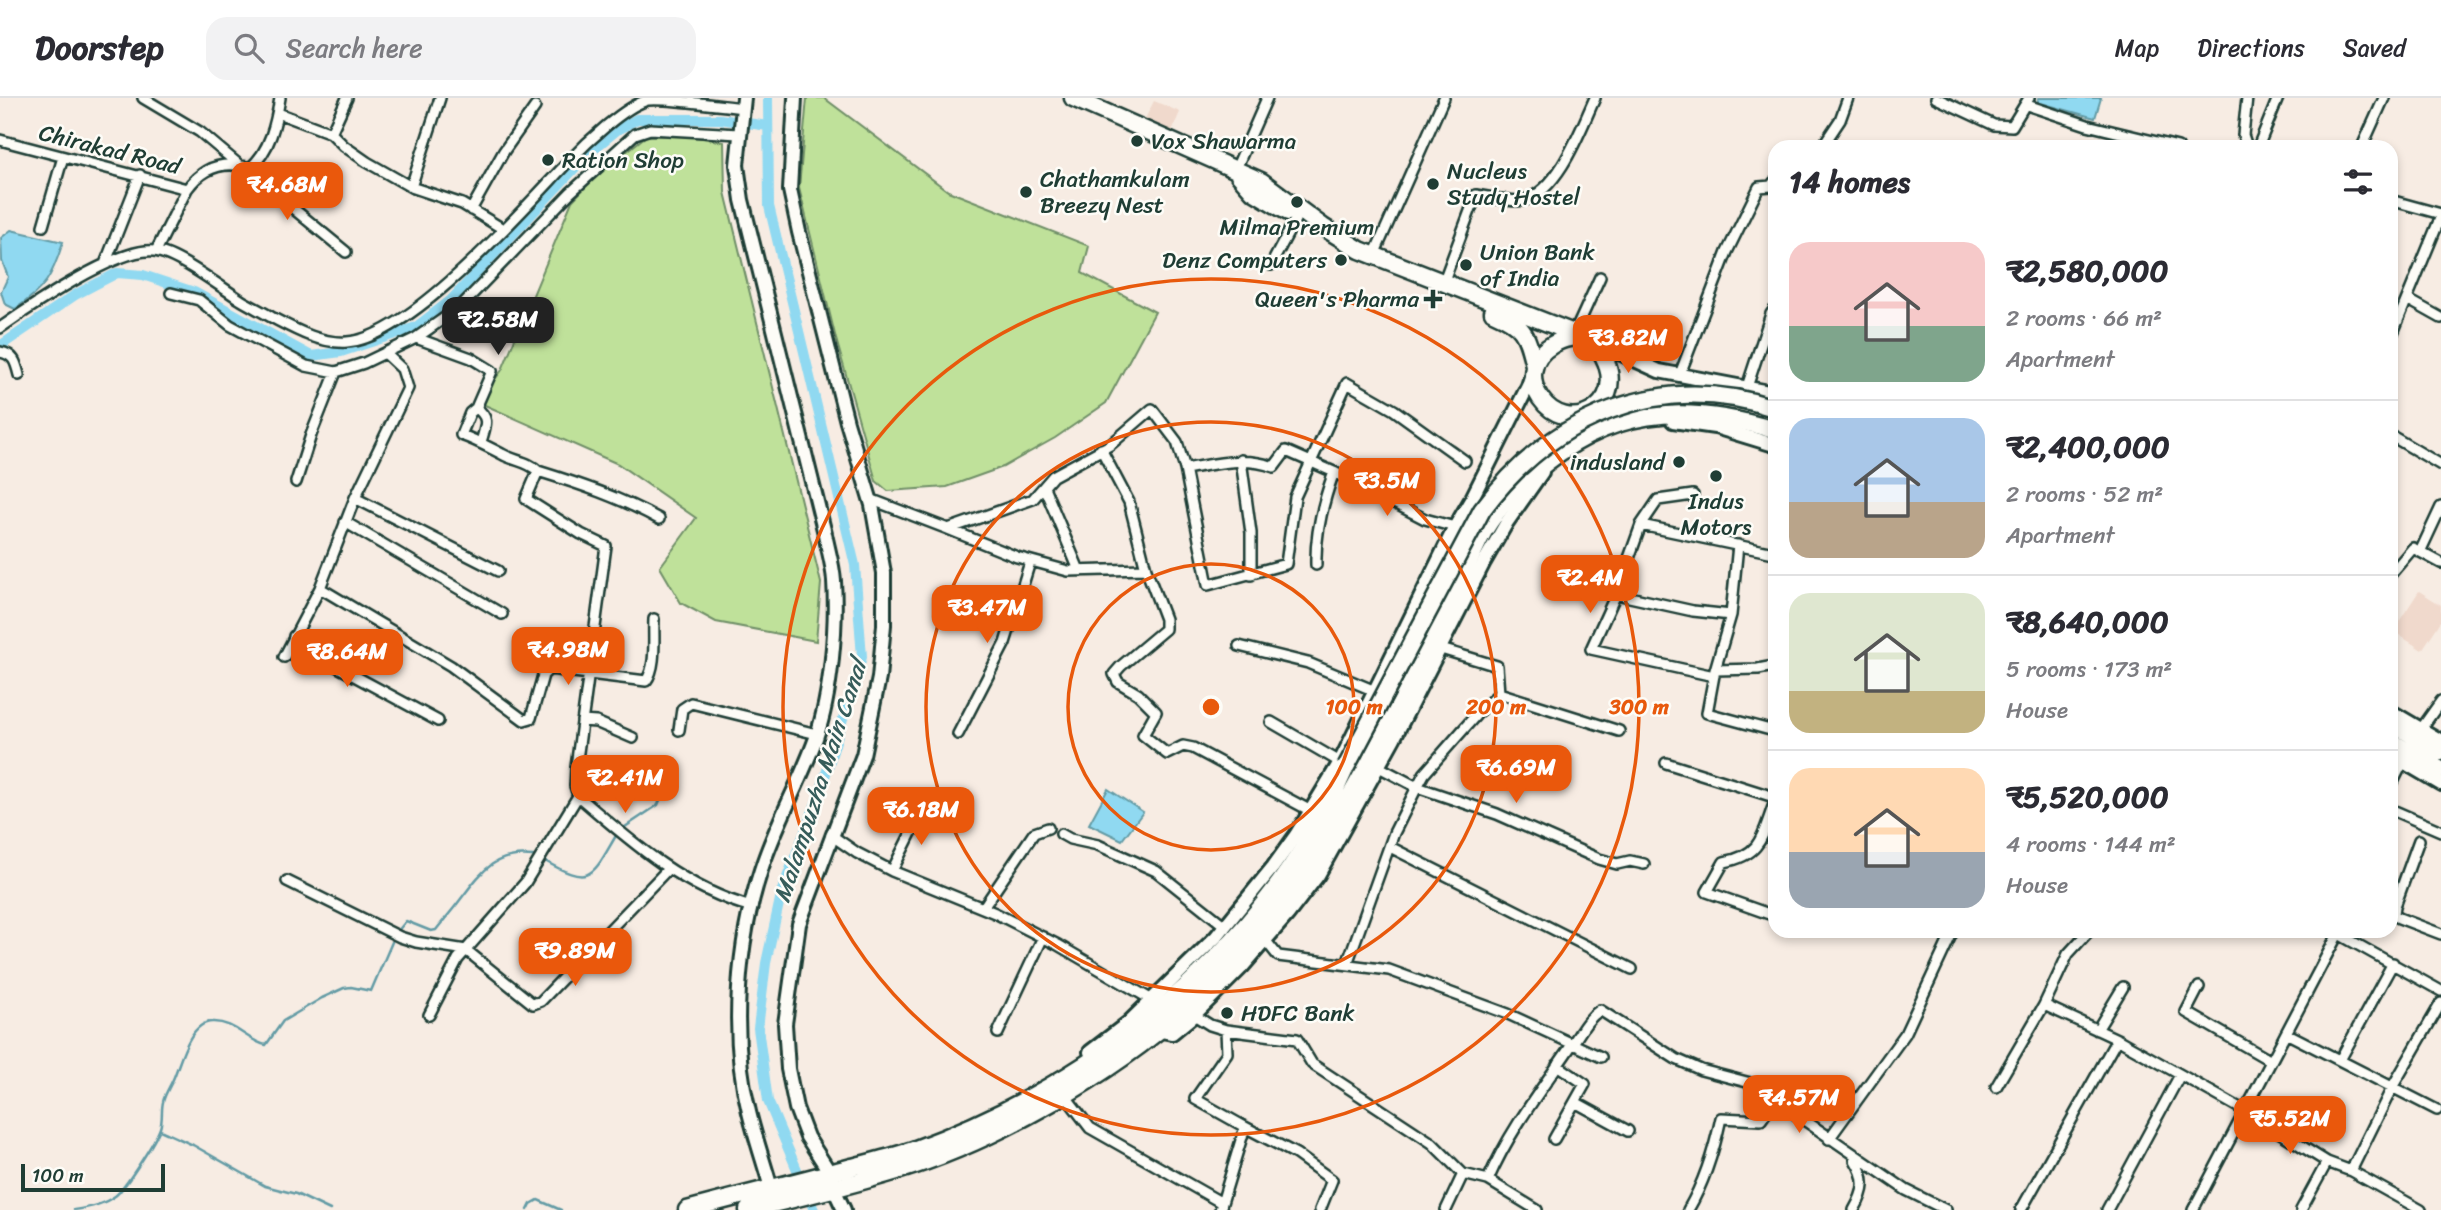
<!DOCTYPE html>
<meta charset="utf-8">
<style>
body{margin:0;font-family:Sriracha,sans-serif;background:#f2f2f3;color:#2b2b33;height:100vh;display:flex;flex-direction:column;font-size:26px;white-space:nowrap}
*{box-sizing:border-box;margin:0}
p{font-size:23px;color:#7c7c81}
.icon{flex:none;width:38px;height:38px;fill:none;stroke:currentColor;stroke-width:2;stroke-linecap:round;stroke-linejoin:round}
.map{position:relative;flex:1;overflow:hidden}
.drawer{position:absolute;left:1768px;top:42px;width:630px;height:798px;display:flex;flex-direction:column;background:#fff;border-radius:21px;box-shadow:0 4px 10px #0003}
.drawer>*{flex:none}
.scale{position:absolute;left:21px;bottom:18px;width:144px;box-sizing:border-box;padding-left:7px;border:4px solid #1f3d34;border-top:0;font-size:19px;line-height:24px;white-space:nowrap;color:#1f3d34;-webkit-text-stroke:5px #fdfcf7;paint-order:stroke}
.price{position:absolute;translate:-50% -60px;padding:0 16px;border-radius:14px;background:#ea580c;color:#fff;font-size:23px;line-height:46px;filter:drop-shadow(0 2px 4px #0008)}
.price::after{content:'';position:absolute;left:50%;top:42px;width:21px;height:16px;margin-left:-10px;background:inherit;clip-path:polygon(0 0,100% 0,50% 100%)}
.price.current{background:#222;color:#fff}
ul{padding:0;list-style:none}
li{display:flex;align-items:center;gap:21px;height:175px;padding:0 21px}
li+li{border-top:2px solid #e1e1e2}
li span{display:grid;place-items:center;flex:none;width:196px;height:140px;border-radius:21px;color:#555}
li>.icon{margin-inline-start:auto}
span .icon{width:84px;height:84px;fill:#fffc;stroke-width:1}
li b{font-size:30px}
h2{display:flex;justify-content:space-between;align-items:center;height:84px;padding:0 21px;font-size:30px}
header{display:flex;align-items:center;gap:42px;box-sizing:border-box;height:98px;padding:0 35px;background:#fff;border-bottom:2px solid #e1e1e2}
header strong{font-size:33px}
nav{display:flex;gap:38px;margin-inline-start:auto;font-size:24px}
.search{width:490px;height:63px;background:#f2f2f3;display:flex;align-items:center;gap:18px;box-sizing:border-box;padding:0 24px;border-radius:21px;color:#7c7c81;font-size:26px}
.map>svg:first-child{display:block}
.built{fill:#f0d9cc}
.green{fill:#bfe19a;stroke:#6f8f67;stroke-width:2}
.water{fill:#90d9f1;stroke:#639ba5;stroke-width:2}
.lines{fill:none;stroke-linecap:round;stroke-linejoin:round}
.stream{stroke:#639ba5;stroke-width:2.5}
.canal{stroke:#90d9f1;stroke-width:10}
.street-casing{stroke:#1f3d34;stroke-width:14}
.secondary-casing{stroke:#1f3d34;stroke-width:18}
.highway-casing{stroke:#1f3d34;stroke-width:21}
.street{stroke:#fdfcf7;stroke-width:9}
.secondary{stroke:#fdfcf7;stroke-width:12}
.highway{stroke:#fdfcf7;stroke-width:16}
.highway-bridge-casing{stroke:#1f3d34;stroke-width:21;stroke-linecap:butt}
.highway-bridge{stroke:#fdfcf7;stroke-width:16}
.ring{fill:none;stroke:#e8590c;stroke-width:3.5}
.poi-dot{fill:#1f3d34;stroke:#fdfcf7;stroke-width:2.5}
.labels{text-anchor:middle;stroke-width:5;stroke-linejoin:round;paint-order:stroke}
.poi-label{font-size:23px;fill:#1f3d34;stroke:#fdfcf7;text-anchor:start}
.street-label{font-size:23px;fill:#1f3d34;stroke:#fdfcf7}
.water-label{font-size:24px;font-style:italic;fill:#365c5a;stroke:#fdfcf7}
.centre{fill:#e8590c;stroke:#fdfcf7;stroke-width:3.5}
.ring-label{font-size:21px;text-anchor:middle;font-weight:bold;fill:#e8590c;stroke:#fdfcf7;stroke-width:5;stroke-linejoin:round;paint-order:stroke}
</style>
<header>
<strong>Doorstep</strong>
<div class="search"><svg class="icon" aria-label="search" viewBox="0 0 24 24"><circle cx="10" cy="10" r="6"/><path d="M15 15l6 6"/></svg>Search here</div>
<nav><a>Map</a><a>Directions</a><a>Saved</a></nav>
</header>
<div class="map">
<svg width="2441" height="1112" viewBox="0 0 2441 1112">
<rect width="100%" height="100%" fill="#f7ece3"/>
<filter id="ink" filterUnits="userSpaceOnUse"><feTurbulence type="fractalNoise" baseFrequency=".0143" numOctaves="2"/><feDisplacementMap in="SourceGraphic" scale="14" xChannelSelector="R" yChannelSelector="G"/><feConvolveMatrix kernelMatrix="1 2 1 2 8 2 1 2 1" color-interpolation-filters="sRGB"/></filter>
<g filter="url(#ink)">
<path class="built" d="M1154,3L1180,14L1172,33L1145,21Z
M2419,493L2441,507V523L2422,552L2393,533Z"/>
<path class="green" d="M807,0H824L948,93L1089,148L1082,175L1155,214L1106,305L1055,340L1003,369L947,389L888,393L876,383L836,241L799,90Z
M686,37L724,44L725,94L821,485L816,543L716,524L681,505L660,469L696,420L618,366L478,304L502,272L572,103L596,78L646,38Z"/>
<path class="water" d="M2039,0H2101L2095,20L2037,4Z
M11,132L63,144C52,179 46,190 15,211L5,206L1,194L8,179L2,163L1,140Z
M1108,691L1143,714L1122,742L1089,726Z"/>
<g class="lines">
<path class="stream" d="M622,731L658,707L660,702L658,681
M545,763C592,790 592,778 617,736
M397,834L406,823L431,833L436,832C443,823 450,815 457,806C479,778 492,753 533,758
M160,1032L193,1047L265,1088L296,1096L330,1112
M74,1112C88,1110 104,1106 115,1098C124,1092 156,1042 160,1030C163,1022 161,1012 163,1004C165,995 171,987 174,979C181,962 190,924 212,924C234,923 247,943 266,947L283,923L322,900L344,890L351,889L371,893L392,844
M528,1112L531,1106L538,1102L561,1112"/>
<path class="canal" d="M768,0L769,108L855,467L862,559L820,695L782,792L766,865L758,930L768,1003L814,1112
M0,248L75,197L117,175L143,177L194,194L311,258L341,254L416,229L451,202L590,54L617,32L637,21H720L768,28"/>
<defs>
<path id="street" d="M143,0L200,34L238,66
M1936,0L1994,27L2012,28L2029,0
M2247,0L2243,37L2247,49
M2027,7L2087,27L2178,49
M278,15L331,35L344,48L367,64L411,89L462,106L503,131
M331,35L347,0
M0,42L187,91C203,69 224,62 250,70C270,53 276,25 280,0
M1822,49L1840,22L1848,0
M2258,49L2278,0
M2362,49L2384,0
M250,70L278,98L346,154
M1235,73L1267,0
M411,89L440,0
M2390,102L2441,116
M471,112L504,53L535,9
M43,128L63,59
M156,153L187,91
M1374,157L1444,0
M105,166L140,77
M1271,167L1296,120
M1443,185L1476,97C1488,99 1516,105 1525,102C1560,91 1581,30 1595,0
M171,195L199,202L230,227L306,268L336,274L364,265L416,240L460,209L570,95L635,36L650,31L739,36
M2407,201L2441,220
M0,230C30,209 118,149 154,153C176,155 221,189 241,202C251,208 263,214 273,220C296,232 321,246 347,244C411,240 524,110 569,63C586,45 625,8 648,2C666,0 722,8 743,10
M1575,234L1600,179
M416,240L471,260L492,273L476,310L470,315L461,337C476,342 488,349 502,356C514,363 528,363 538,373C580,386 621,400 659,421
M2390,242L2441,118
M0,254C14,256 16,265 19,277
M1680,276L1727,154L1759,89L1771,88L1774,84
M1747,289L1771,216L1774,212
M476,310C491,320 485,329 481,344
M2390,337L2441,367
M1101,351L1129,404L1146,471L1165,521V531L1121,568L1114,576L1118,584L1138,596L1156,614L1143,637L1167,656L1183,648L1193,650L1311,713
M1241,362L1251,435V477
M1185,371L1208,487L1286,466L1295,399L1347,285L1394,312L1465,363
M538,373L526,401L581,436L606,448L576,669L575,688L578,698C630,743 684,791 752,809
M1334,374L1425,421L1455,429
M296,384L311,337L336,274
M1044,389L1079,472
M1693,397L1658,402L1641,427L1616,496L1693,513L1731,517
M355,400L498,473
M870,401L948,431L1033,401L1053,378L1110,347L1152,311L1177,344L1185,371C1216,366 1244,358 1274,369L1286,353L1334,374C1323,404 1315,434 1316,467
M345,424L502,516
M1641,427L1774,455
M948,431L1017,459L1068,473L1146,471
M1738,447L1731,517L1715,572L1707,615L1774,633
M2420,454L2441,409
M2390,477L2413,450L2441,465
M320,490L451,568L524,622L531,620L543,577L549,571L646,583C657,569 653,539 654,521
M1616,496L1591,551L1714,578
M294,538L336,568L438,623
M1239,548L1308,565L1375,593
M284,559L320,490L355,400L408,290L402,271L385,255
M549,571L557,539
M1715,572L1758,571L1774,568
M1499,595L1619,633
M582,623L596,624L633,640
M1271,624L1340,664
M2421,631L2441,603
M679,632L682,611L691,605L817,636
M958,636L1005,545L1030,464
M1666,665L1774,699
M1379,669L1417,689L1497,716L1599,761L1617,766L1630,763L1644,766
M2390,690L2403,664
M1774,706C1762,738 1762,757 1724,764L1707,794L1769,816H1774
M2390,711L2441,733
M1061,736L1070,741L1098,747L1156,773L1225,828
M831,737L857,755L892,773L995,815L1058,847L1152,902
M2419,742L2395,808L2394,816L2399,820L2441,836
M1390,749L1632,871
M892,773L923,711
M287,783L400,839L416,844L466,852L533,906L541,903L668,771
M983,810L1034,735L1048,730
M2335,834L2441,893
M1266,843L1278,858L1389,872L1508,916L1601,959
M1347,866L1394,735L1417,689L1424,676L1476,617L1499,595L1497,568L1441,551
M2199,889L2186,914L2271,963
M2044,907L2068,856L2089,833
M429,917L458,861L525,785L578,698
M1194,917L1210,927L1226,932
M2097,932L2123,889
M998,935L1043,839
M2286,935L2437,1012
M2340,962L2393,865
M1996,989L2044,907L2117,941
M1064,996L1090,1030L1222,1105L1220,1112
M1575,1004L1628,1033
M1245,1029L1296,1056L1332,1082L1320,1112
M1554,1041L1585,986L1557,967
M1829,1041L1905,936L1953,833
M2327,1064L2351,1073L2393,988L2441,905
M2351,1073L2421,1112
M1463,1076L1488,1082L1537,1112
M1488,1082C1509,1033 1543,989 1573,945C1582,932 1587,921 1600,912L1676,961L1701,972L1762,988L1775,1002
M1222,1105L1245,1029L1195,1001L1227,955L1226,932L1297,941L1312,966L1432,1045L1463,1076L1446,1112
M1688,1112C1705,1083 1714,1053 1721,1020L1761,1022L1775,1002L1906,1092L1946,1112
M1854,1112C1865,1093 1867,1081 1855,1062
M2021,1112L2117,941L2245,1013L2327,1064L2301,1112
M2107,1112L2180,977
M2193,1112L2338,836"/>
<path id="secondary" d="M744,0L737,67L742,102L825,436C828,451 833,467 834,483C837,528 831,597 816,640C800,685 775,727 761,772C737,845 730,939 749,1014C755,1039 764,1065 771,1090
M795,0L790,92L799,134L847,324L872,407L884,475V527L879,580L863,657L799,826L785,926L788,971L796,1010L807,1039L830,1075
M1591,242L1659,273L1774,295
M1673,323L1715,329L1774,347
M2390,613L2441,643
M2390,656L2441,686
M1157,932L1172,935L1194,917L1242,869L1288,816L1318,777L1394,640L1484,464L1507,424L1542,374
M1090,954L1128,925L1216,839L1273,769L1296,737L1340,664L1455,429L1472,400L1528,288L1532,276
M833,1089L844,1112"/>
<path id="highway" d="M1073,0L1261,83L1323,129L1360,152L1589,241C1610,258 1620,292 1595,311C1553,341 1506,274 1552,247C1565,239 1575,238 1589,241
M1239,77L1253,93L1288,114
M1493,214C1525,228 1526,235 1534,267
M2390,624L2441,654
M2390,643L2441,672
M687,1112C742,1097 797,1084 852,1069C872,1064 893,1059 913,1052C1097,985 1266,852 1346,669
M748,1112C797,1100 848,1088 897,1073C993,1044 1112,977 1186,909C1233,865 1278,815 1313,761C1340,718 1365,672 1389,627C1410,588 1430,549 1449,509C1461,484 1471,457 1484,433C1497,411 1515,392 1534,375C1607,310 1684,304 1774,332"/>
</defs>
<use href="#street" class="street-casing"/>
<use href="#secondary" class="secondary-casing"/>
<use href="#highway" class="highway-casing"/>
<use href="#street" class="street"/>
<use href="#secondary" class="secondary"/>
<use href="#highway" class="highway"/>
<defs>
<path id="highway-bridge" d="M1346,669L1482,412C1552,318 1660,272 1774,310"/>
</defs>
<use href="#highway-bridge" class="highway-bridge-casing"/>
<use href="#highway-bridge" class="highway-bridge"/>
</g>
</g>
<g class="ring">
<circle cx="1211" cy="609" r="143"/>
<circle cx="1211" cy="609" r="285"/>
<circle cx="1211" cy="609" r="428"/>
</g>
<g class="poi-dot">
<circle cx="1137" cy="43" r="7"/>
<circle cx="548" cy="62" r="7"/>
<circle cx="1433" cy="86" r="7"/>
<circle cx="1026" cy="94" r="7"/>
<circle cx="1297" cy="104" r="7"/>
<circle cx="1341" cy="162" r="7"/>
<circle cx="1466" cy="167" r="7"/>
<path d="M1429.5 190.5h7v7h7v7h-7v7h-7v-7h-7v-7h7z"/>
<circle cx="1679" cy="364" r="7"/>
<circle cx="1716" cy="378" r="7"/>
<circle cx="1227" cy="915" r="7"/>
</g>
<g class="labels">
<g class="poi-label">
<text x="1151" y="51">Vox Shawarma</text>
<text x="562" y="70">Ration Shop</text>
<text x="1447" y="81">Nucleus<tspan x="1447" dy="26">Study Hostel</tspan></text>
<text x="1040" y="89">Chathamkulam<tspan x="1040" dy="26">Breezy Nest</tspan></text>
<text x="1297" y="137" text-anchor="middle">Milma Premium</text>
<text x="1480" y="162">Union Bank<tspan x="1480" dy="26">of India</tspan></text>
<text x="1327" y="170" text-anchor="end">Denz Computers</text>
<text x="1419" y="209" text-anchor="end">Queen's Pharma</text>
<text x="1665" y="372" text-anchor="end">indusland</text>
<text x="1716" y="411" text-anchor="middle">Indus<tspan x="1716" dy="26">Motors</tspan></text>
<text x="1241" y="923">HDFC Bank</text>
</g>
<g class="street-label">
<text transform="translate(110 51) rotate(14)" y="8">Chirakad Road</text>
</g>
<g class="water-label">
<text transform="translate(820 683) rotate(-72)" y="8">Malampuzha Main Canal</text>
</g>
</g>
<circle cx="1211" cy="609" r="10" class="centre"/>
<g class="ring-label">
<text x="1354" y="616">100 m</text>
<text x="1496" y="616">200 m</text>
<text x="1639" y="616">300 m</text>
</g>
</svg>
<div class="scale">100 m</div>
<b class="price" style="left:287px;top:124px">₹4.68M</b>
<b class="price current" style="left:498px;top:259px">₹2.58M</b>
<b class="price" style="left:1628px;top:277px">₹3.82M</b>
<b class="price" style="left:1387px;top:420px">₹3.5M</b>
<b class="price" style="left:1590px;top:517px">₹2.4M</b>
<b class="price" style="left:987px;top:547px">₹3.47M</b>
<b class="price" style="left:568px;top:589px">₹4.98M</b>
<b class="price" style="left:347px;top:591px">₹8.64M</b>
<b class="price" style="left:1516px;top:707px">₹6.69M</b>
<b class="price" style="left:625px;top:717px">₹2.41M</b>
<b class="price" style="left:921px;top:749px">₹6.18M</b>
<b class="price" style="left:575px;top:890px">₹9.89M</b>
<b class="price" style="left:1799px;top:1037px">₹4.57M</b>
<b class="price" style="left:2290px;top:1058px">₹5.52M</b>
<section class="drawer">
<h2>14 homes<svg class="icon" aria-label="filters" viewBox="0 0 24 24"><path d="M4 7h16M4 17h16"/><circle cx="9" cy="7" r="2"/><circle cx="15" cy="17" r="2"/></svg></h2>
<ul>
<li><span style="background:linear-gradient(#f6c9c9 60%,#7fa58c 0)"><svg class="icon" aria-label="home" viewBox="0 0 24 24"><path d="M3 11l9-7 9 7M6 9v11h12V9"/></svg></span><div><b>₹2,580,000</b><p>2 rooms · 66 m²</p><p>Apartment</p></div></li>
<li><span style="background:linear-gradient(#a9c7e8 60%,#b9a48a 0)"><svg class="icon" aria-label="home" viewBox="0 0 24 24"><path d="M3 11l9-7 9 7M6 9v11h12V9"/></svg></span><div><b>₹2,400,000</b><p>2 rooms · 52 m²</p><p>Apartment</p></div></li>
<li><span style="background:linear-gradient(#dfe7d0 70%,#c2b280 0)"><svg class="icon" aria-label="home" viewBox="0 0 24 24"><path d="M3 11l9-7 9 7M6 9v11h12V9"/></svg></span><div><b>₹8,640,000</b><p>5 rooms · 173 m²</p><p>House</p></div></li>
<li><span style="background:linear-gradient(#ffd9b3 60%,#9aa5b1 0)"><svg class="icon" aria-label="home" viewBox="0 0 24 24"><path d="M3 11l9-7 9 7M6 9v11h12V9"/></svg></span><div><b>₹5,520,000</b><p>4 rooms · 144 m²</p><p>House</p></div></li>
</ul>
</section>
</div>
